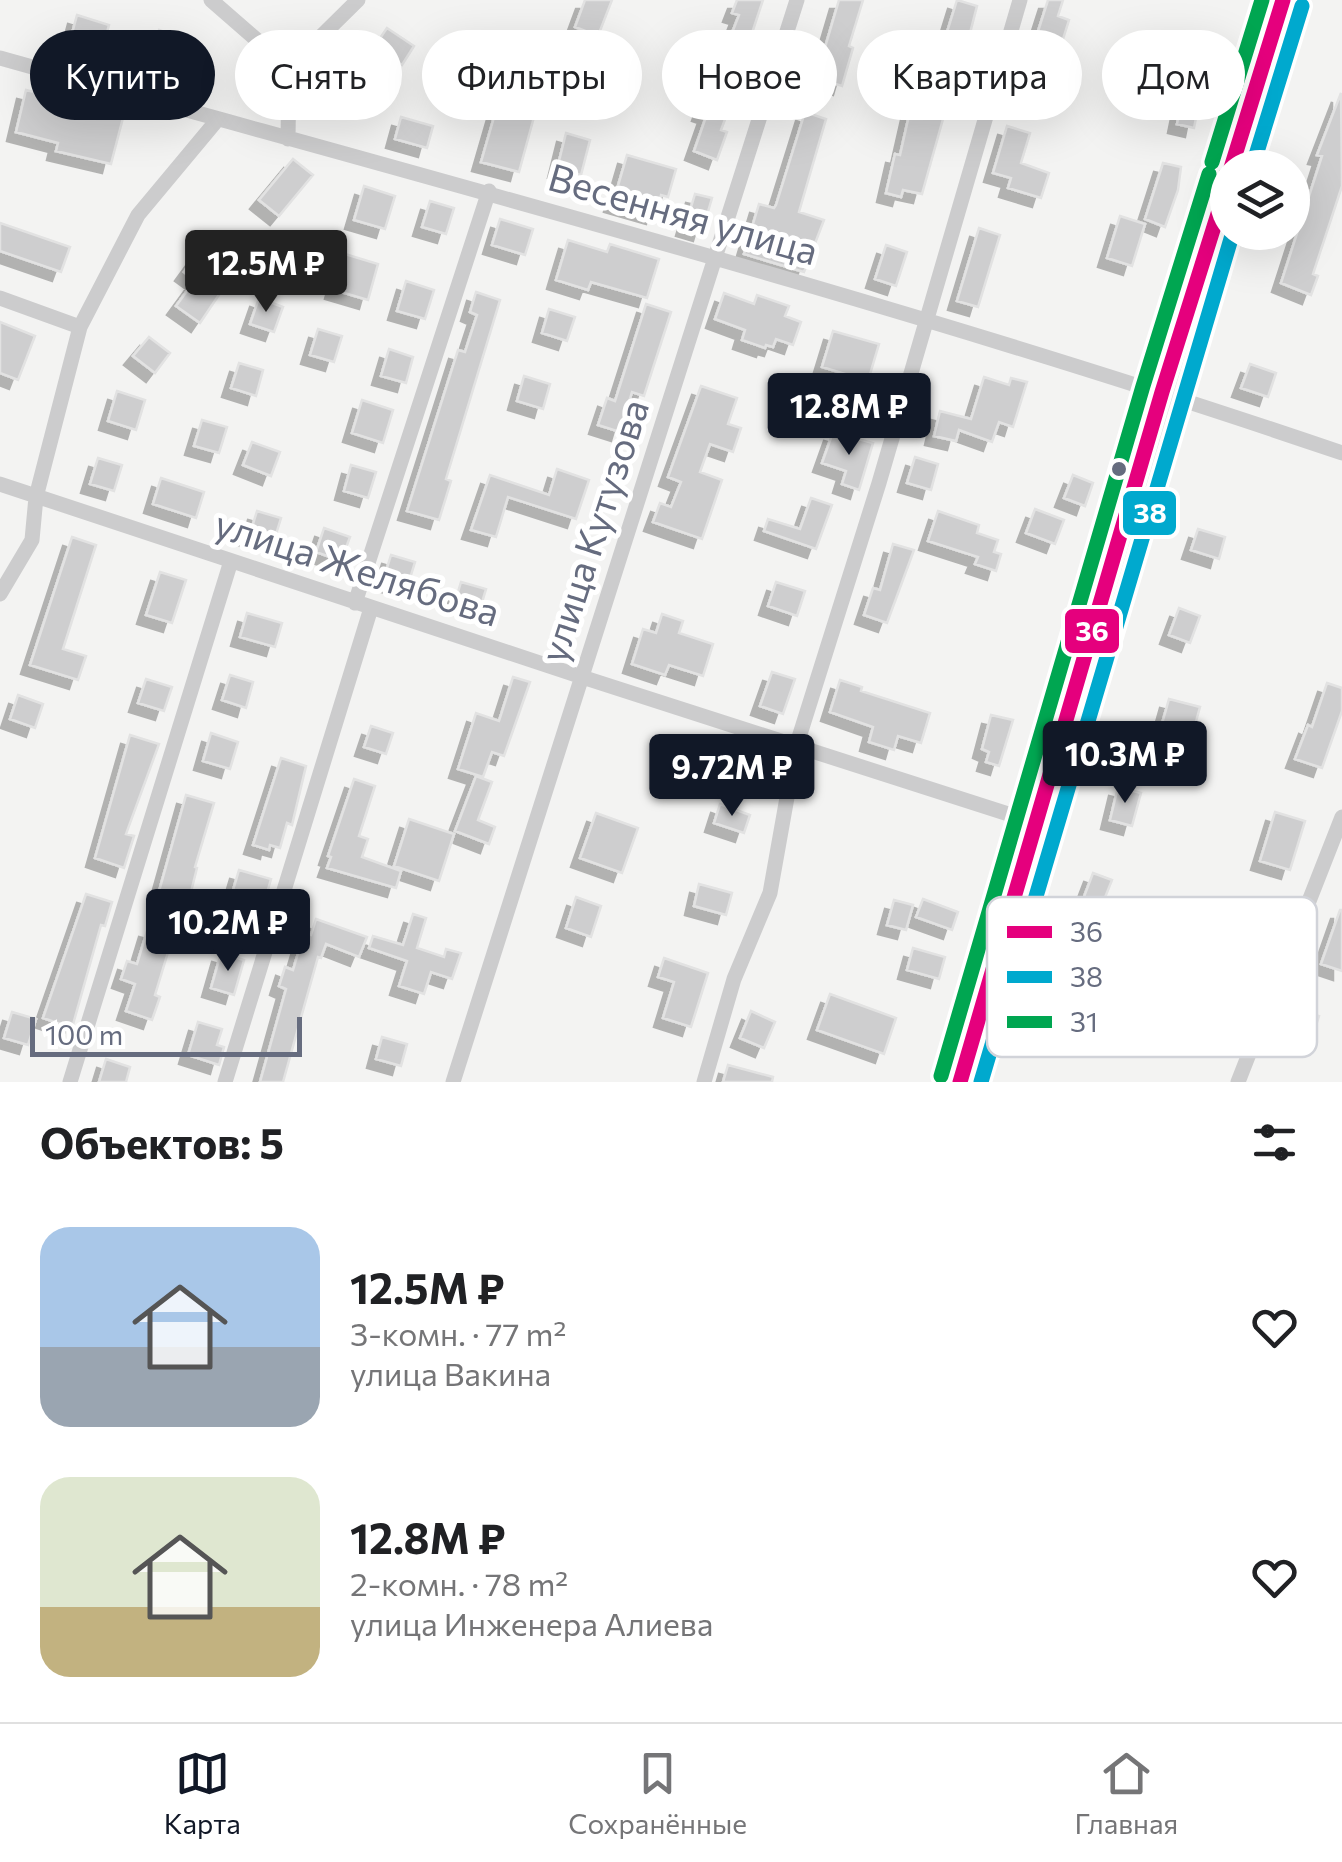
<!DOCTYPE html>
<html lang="ru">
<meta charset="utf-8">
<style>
body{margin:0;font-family:Commissioner,sans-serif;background:#f6f6f6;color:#202124;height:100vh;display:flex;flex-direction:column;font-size:38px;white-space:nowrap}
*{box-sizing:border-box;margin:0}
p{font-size:32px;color:#757577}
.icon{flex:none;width:55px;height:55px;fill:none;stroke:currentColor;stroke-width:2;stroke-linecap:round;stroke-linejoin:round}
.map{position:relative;height:1082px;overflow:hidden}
.drawer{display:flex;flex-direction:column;background:#fff;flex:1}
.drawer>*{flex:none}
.banner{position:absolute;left:30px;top:30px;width:1282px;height:90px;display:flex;gap:20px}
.fabs{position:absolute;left:1210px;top:150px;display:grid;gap:20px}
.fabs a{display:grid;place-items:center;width:100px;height:100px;border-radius:50%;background:#fff;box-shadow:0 10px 40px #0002;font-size:50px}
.scale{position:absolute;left:30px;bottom:25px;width:272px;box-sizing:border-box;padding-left:10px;border:5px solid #666c7f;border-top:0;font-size:28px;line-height:35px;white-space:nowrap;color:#666c7f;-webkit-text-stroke:8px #fff;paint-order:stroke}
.price{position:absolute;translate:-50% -85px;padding:0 22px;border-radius:10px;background:#111827;color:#fff;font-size:32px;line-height:65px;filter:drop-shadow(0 2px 5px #0008)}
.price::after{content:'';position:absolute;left:50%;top:60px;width:30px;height:22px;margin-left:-15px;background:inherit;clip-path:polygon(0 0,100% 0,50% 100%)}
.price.active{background:#222;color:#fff}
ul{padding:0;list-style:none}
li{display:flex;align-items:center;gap:30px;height:250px;padding:0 40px}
li span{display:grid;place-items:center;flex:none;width:280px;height:200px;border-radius:30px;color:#555}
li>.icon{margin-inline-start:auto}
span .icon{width:120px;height:120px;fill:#fffc;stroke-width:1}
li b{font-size:42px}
h2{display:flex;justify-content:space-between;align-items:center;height:120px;padding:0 40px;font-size:42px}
.pill{padding:0 35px;border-radius:45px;background:#fff;box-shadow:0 10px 40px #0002;font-size:35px;line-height:90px}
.pill.active{background:#111827;color:#fff}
.dock{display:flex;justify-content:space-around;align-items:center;height:140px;border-top:2px solid #e0e0e0;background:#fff;font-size:28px;color:#757577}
.dock a{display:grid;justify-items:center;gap:5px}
.dock .active{color:#111827}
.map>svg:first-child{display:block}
.building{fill:#cececf;stroke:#e2e2e2;stroke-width:2.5;filter:url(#shadow)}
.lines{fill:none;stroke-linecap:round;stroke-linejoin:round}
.primary-casing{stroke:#cfcfd0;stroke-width:30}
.minor{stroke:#cccccd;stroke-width:15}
.primary{stroke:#dfdfe0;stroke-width:25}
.bus-1-casing{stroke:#fff;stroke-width:22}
.bus-2-casing{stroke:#fff;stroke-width:22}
.bus-3-casing{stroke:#fff;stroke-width:22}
.bus-1{stroke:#e5007d;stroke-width:15}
.bus-2{stroke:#00a9ce;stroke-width:15}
.bus-3{stroke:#00a651;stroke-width:15}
.bus-dot{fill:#666c7f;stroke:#fff;stroke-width:4}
.labels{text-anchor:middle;stroke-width:10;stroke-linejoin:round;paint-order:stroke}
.street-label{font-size:38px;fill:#666c7f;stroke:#fff}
.key{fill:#fff;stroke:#d1d3d9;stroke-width:2.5}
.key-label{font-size:28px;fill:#666c7f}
.line-badge{stroke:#fff;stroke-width:4}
.badge-label{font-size:28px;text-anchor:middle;font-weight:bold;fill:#fff}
</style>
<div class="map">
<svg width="1342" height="1082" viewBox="0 0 1342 1082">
<defs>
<filter id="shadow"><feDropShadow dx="-9" dy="9" stdDeviation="0" flood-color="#0004"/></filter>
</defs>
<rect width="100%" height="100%" fill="#f3f3f2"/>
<path class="building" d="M585,0H612L598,36L575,27Z
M737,0H763L752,33L757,35L721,130L727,132L717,160L694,151L707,114L701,112L739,15L732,13Z
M839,0H863L849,46L853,48L842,86L816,78Z
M957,0L977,6L957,83L909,72L913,53L931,57L934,43L943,45Z
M1048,0H1063L1058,16L1069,20L1058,55L1033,47Z
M77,15L109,25L102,50L70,41Z
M387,28L414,46L402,65L374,47Z
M159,30L186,40L172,79L145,69Z
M580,61L603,65L597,98L574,94Z
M360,70L391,83L381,104L351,91Z
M26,90L124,114L111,164L56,151L58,143L16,132Z
M1341,93L1342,186L1313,274L1318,276L1311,295L1281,283L1322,156L1317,155Z
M1183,95L1200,98L1194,128L1177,124Z
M497,107L534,117L519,172L481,162Z
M910,111L943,119L922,194L903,190L901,197L886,193L895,154L900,155Z
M805,112L826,119L799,212L824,220L804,272L744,254L759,204L774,208L776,205Z
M401,117L433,126L427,148L395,139Z
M1007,126L1030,133L1021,163L1049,173L1041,198L1008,188L1011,178L993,173Z
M566,133L590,140L581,175L557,169Z
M627,155L676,169L668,197L661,195L655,215L613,203Z
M293,159L313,175L279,216L259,200Z
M1163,163L1181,167L1178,190L1165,227L1145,219Z
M364,186L395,196L385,229L354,220Z
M695,194L712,198L702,232L685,227Z
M430,201L454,208L446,234L422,227Z
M1120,216L1145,224L1132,266L1107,258Z
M500,219L533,229L525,255L492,245Z
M0,223L70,247L61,272L0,251Z
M979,228L1000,235L978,307L957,301Z
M568,240L607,252L610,244L659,259L647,298L591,282L588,290L556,280Z
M886,245L907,252L896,286L875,279Z
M200,250L233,274L200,323L176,306L195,280L184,272Z
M345,254L378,264L368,300L334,290Z
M406,281L434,290L425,319L397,311Z
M476,292L500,300L446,479L451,481L439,520L407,511L458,350L465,352L477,315L470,312Z
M724,293L754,304L757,295L789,306L785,316L801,322L793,345L776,339L773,347L766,345L765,348L742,340L745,330L715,319Z
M259,298L283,307L274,332L250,324Z
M646,304L671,312L644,396L632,392L620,432L598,425L607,398L615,401Z
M549,309L575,317L567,341L542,333Z
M0,322L35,336L18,380L0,373Z
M318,329L342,336L334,362L310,355Z
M833,331L879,344L868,381L822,367Z
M149,337L170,353L155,373L133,356Z
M389,349L413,357L406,383L381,376Z
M239,363L263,370L256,396L231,388Z
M1250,364L1276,373L1268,397L1241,388Z
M524,376L550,384L543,409L517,401Z
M984,377L1009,385L1011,378L1027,382L1013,427L999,422L992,442L959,430L956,441L934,436L940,411L971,419Z
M701,386L737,398L728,424L741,428L733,452L710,444L700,472L722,480L702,539L653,522L660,503L671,507L681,482L668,477Z
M117,391L145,400L136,430L108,421Z
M362,400L393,410L383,443L352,433Z
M202,420L227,427L219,453L194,446Z
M833,432L873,443L859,490L842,484L846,471L822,463Z
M252,442L280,452L271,476L243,465Z
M915,457L938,464L931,490L907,483Z
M98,458L122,465L114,491L90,484Z
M351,465L376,472L368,498L344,491Z
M557,469L589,480L576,519L508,497L496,537L471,530L490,475L549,495Z
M1073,475L1093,483L1085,506L1064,498Z
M161,478L204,492L196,518L153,504Z
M811,498L832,505L816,549L764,531L768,519L800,529Z
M1035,509L1064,520L1055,544L1026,533Z
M257,511L281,518L273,544L249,537Z
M938,511L979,525L977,533L998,540L994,552L1001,554L996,571L975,564L978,557L928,541Z
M324,528L350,537L341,561L316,552Z
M1198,529L1225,537L1219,559L1191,550Z
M72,537L96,545L63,649L86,656L78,680L30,665Z
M893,544L914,550L887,623L864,615L873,588L880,590Z
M391,555L415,562L407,588L383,581Z
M160,572L186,580L172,623L146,615Z
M461,582L486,589L480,609L455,602Z
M776,582L805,591L797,616L768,606Z
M1179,608L1200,616L1190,643L1169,635Z
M247,613L282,623L275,647L240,637Z
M662,614L683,621L679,633L713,644L703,676L669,665L665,675L632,664L643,629L656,633Z
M772,672L795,679L783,714L760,706Z
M230,675L253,682L246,708L222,700Z
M513,677L530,682L504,756L492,752L483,777L458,769L476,713L499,721Z
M146,679L172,687L164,711L138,703Z
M840,680L862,687L861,691L930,713L921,743L898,736L894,750L869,742L873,727L830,712Z
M1327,683L1342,688V711L1322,768L1295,759L1308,725L1312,727Z
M18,695L43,704L35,728L10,719Z
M1169,699L1200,707L1189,747L1158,738Z
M991,715L1013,720L999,766L986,762L989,752L982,749Z
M371,726L393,733L386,754L364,747Z
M211,733L238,742L230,769L203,761Z
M130,735L159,744L126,834L134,836L124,868L95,858Z
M700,740L765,760L757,786L692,766Z
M281,758L306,766L292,825L287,823L280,848L270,845L269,850L253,845Z
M476,776L492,782L478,820L495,827L489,844L455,831Z
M354,779L375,786L359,836L368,839L362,857L401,871L396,888L327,868L331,857L328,856Z
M1118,787L1141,793L1132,826L1110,820Z
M186,795L214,803L195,867L197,868L182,928L176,926L155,995L160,997L152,1020L126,1011L135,984L121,979L127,961L137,964L148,928L159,931L169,899L158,895Z
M720,804L750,815L744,833L714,823Z
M1275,812L1305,821L1290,870L1260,861Z
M596,813L638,828L622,873L580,858Z
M409,819L454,834L439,881L394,866Z
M239,870L271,879L258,924L226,914Z
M1093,873L1112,880L1094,925L1106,928L1102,947L1079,941L1087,904L1082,902Z
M699,884L732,893L726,915L694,906Z
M86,894L112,902L105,926L101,925L72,1028L43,1018Z
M576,897L601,906L591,937L566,928Z
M923,899L958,912L952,930L916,917Z
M894,900L913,905L906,930L887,925Z
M1340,910H1342V971L1321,964Z
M413,914L426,918L417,948L444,957L446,949L461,953L452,979L431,972L424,994L399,986L407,961L369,948L373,936L403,945Z
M316,919L367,937L359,957L326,944L321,958L318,957L283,1082H260L286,989L279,986L285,967L293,970L304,933L311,935Z
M913,948L945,957L939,979L907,970Z
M221,953L244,960L234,995L211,988Z
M664,958L708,973L691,1027L663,1018L674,982L658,977Z
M830,994L896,1018L884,1054L817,1030Z
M1300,1010L1319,1016L1310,1044L1291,1038Z
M751,1011L775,1022L764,1048L740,1038Z
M12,1012L36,1019L28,1045L4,1038Z
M198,1022L222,1029L217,1045L224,1047L219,1065L188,1055Z
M382,1037L407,1044L401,1066L376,1059Z
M106,1059L130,1067L126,1082H99Z
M728,1065L773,1077L772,1082H723Z"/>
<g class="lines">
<defs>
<path id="primary" d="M1231,168L1283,0
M960,1082L1162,392L1228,180"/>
</defs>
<use href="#primary" class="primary-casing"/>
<path class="minor" d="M211,0L289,68L288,139
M0,58C449,184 900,302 1342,453
M289,68L358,0
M0,298L80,327
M0,484L582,677L1036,823
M0,594L32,540L36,497L80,327L138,215L218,119
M355,603L489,191
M70,1082L231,561
M225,1082L371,608
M453,1082L797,0
M704,1082L734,979L770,893L796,747L879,483L1020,0
M1238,1082L1342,817"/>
<use href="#primary" class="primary"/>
<defs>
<path id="bus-1" d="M1231,168L1283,0
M960,1082L1162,392L1228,182"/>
<path id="bus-2" d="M1252,168L1302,6
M981,1082L1233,232"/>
<path id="bus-3" d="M1212,162L1262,0
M941,1076L1143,386L1209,174"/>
</defs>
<use href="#bus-1" class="bus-1-casing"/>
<use href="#bus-2" class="bus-2-casing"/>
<use href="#bus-3" class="bus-3-casing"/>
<use href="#bus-1" class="bus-1"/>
<use href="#bus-2" class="bus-2"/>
<use href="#bus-3" class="bus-3"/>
</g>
<circle class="bus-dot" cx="1119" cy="469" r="9"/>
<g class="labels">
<g class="street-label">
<text transform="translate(683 215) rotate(16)" y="13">Весенняя улица</text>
<text transform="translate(595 531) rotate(-72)" y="13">улица Кутузова</text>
<text transform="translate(357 569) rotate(18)" y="13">улица Желябова</text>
</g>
</g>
<rect x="987" y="897" width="330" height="160" rx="15" class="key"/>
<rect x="1007" y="926" width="45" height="12" fill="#e5007d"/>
<rect x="1007" y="971" width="45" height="12" fill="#00a9ce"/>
<rect x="1007" y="1016" width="45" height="12" fill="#00a651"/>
<g class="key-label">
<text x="1070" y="942">36</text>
<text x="1070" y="987">38</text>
<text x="1070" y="1032">31</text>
</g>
<g class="line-badge">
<rect x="1121" y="489" width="57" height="48" rx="10" fill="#00a9ce"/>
<rect x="1063" y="607" width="58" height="48" rx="10" fill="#e5007d"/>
</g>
<g class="badge-label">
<text x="1150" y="523">38</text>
<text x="1092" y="641">36</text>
</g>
</svg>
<div class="fabs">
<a><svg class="icon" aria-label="layers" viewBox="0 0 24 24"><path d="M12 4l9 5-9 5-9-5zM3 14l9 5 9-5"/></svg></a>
</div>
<div class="scale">100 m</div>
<b class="price active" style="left:266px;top:315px">12.5M ₽</b>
<b class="price" style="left:849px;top:458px">12.8M ₽</b>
<b class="price" style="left:1125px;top:806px">10.3M ₽</b>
<b class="price" style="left:732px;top:819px">9.72M ₽</b>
<b class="price" style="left:228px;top:974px">10.2M ₽</b>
<div class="banner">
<a class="pill active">Купить</a>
<a class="pill">Снять</a>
<a class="pill">Фильтры</a>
<a class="pill">Новое</a>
<a class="pill">Квартира</a>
<a class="pill">Дом</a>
</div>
</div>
<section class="drawer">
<h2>Объектов: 5<svg class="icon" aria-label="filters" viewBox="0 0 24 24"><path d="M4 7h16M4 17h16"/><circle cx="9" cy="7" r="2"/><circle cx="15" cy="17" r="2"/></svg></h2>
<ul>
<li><span style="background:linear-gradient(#a9c7e8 60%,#9aa5b1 0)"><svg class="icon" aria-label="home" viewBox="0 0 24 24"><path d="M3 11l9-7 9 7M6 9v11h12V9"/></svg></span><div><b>12.5M ₽</b><p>3-комн. · 77 m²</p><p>улица Вакина</p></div><svg class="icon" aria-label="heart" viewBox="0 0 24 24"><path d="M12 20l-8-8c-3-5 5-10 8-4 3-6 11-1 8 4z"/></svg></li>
<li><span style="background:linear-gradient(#dfe7d0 65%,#c2b280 0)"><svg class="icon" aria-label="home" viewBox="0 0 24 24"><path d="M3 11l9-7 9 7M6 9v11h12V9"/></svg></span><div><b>12.8M ₽</b><p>2-комн. · 78 m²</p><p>улица Инженера Алиева</p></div><svg class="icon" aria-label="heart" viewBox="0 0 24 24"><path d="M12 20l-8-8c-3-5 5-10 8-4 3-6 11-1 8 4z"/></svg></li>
</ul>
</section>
<nav class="dock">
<a class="active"><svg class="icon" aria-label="map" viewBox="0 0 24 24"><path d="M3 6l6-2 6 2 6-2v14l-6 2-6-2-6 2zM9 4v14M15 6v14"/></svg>Карта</a>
<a><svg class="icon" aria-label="saved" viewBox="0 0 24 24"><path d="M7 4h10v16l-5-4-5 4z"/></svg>Сохранённые</a>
<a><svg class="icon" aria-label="home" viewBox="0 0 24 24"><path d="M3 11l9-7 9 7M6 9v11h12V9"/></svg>Главная</a>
</nav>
